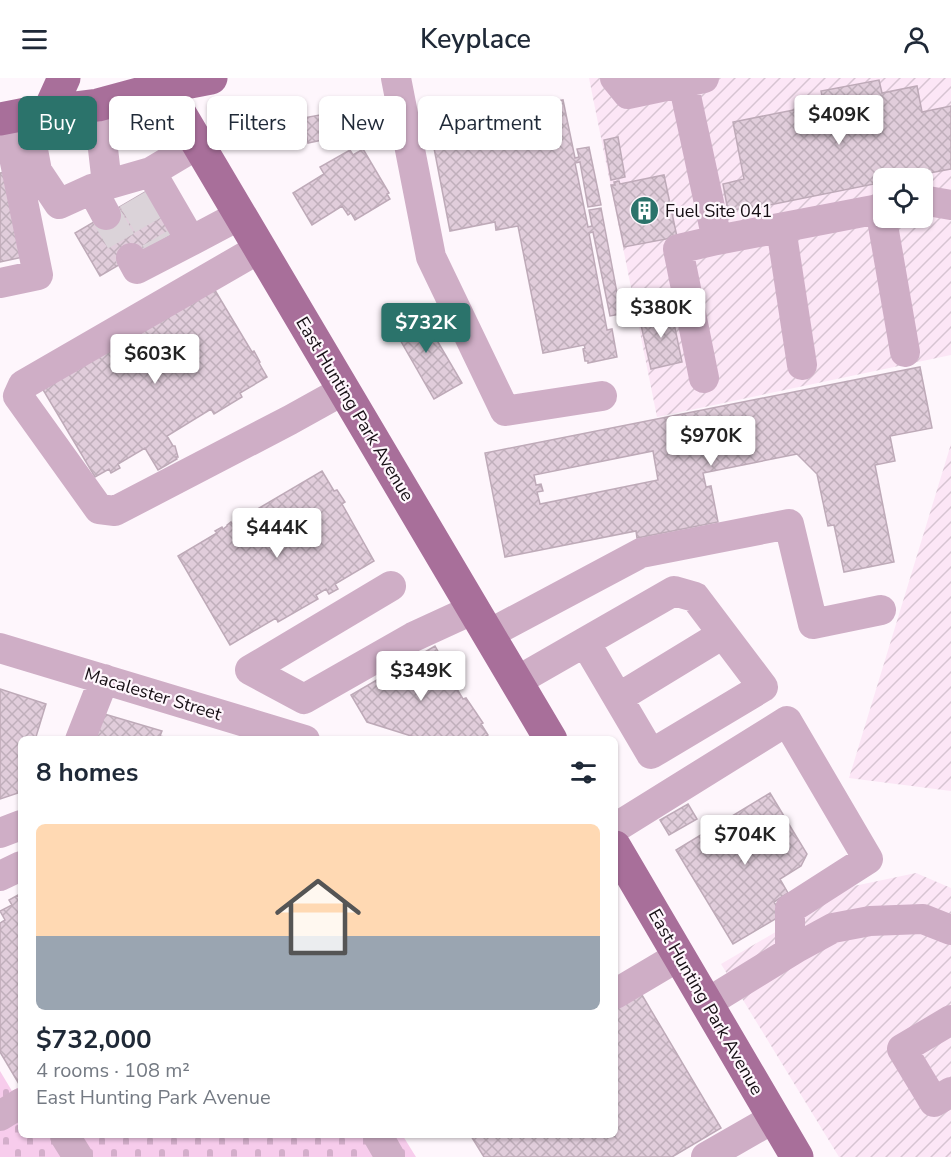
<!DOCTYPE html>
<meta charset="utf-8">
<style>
body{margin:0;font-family:"Nunito Sans",sans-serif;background:#f2f2f3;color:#1f2937;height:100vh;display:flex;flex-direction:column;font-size:22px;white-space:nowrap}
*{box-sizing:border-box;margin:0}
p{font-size:20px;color:#747a83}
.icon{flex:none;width:33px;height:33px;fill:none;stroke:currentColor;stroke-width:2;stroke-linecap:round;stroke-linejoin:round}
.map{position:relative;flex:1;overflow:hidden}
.sheet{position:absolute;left:18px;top:658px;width:600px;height:402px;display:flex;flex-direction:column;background:#fff;border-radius:9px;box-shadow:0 2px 4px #0004}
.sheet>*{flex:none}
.hud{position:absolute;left:18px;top:18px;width:600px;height:54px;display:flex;gap:12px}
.controls{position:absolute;left:873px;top:90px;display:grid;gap:12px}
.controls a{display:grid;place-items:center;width:60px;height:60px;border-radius:9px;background:#fff;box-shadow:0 2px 4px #0004;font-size:30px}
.price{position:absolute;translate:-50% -51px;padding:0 14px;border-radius:6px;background:#fff;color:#222;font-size:20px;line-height:39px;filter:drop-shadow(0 2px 3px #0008)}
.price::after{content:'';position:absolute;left:50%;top:36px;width:18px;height:14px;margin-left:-9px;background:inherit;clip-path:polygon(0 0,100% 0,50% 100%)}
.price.selected{background:#2b736b;color:#fff}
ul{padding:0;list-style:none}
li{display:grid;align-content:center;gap:12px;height:318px;padding:0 18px}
li span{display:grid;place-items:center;height:186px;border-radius:9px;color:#555}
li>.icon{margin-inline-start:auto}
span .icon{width:108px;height:108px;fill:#fffc;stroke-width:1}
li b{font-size:26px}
h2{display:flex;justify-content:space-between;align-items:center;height:72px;padding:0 18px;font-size:26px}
.pill{padding:0 21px;border-radius:9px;background:#fff;box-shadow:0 2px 4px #0004;font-size:21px;line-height:54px}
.pill.selected{background:#2b736b;color:#fff}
header{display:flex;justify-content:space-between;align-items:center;height:78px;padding:0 18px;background:#fff;font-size:27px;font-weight:600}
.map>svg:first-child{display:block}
.industrial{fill:url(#industrial-furrows);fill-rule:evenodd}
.cemetery{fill:url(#cemetery-stones)}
.building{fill:url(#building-cross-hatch);stroke:#beaab8;stroke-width:1.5;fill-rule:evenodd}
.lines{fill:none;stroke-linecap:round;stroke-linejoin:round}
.minor-tunnel{stroke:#dbd3d9;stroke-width:30;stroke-dasharray:30 15;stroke-linecap:butt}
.minor{stroke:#cfaec6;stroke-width:30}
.major{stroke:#a86f9a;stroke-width:33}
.labels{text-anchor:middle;stroke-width:4.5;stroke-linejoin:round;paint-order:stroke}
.poi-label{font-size:18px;fill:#160f14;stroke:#fef6fc;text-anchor:start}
.street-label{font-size:18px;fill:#160f14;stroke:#fef6fc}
</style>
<header><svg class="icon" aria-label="menu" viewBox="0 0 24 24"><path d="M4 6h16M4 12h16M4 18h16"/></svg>Keyplace<svg class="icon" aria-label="person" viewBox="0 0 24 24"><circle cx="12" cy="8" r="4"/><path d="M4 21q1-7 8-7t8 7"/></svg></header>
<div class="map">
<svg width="951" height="1079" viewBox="0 0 951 1079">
<defs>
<pattern id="industrial-furrows" width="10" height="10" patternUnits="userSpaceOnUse" patternTransform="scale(1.5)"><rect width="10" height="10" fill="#fce6f6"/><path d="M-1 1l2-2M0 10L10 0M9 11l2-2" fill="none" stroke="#d7c4d2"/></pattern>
<pattern id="cemetery-stones" width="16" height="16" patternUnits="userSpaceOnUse" patternTransform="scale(1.5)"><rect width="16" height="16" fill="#f7ccec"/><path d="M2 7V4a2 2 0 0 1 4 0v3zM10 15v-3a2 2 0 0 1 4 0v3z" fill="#d3aeca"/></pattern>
<pattern id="building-cross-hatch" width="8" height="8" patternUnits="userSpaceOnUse" patternTransform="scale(1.5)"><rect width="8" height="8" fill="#e1cddb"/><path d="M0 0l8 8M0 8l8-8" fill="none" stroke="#c0afbb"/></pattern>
</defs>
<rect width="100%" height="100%" fill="#fef6fc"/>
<path class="industrial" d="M589,0H951V277L657,339ZM884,100H922V140H884Z
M951,366V713L849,700Z
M916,795L951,810V1079H839L721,886L854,808Z"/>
<path class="cemetery" d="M0,993L12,1013L21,1008V1058H403L416,1079H0Z"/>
<path class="building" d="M879,2L882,15L917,8L922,34L951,28V91L903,100H884V104L750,131L749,129L728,133L723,106L744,101L733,44L824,26L821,13Z
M563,22L575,80L579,79L577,71L589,69L601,127L588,129L580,84L575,85L588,149L592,148L589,132L601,130L621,236L610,238L593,154L589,155L607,252L612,251L617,279L588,285V283H585L583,271L585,270L584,267L543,275L518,148L496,152L495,144L450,153L428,39L449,35V31L456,30L457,34L495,27L496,35Z
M336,34L341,58L308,65L303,40Z
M618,59L625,99L611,102L604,62Z
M363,71L389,115L387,116L390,121L355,142L351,135L348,137L342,128L312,147L293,115L324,96L320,89L350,72L353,77Z
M10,93L28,178L0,184V95Z
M664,97L677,159L624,169L611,107H615L614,104L619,103L620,106Z
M157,107L182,150L100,198L75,155Z
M213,209L252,274L254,273L260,284L259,285L267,299L240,315L242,319L214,336L211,331L167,358L173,368H175L178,379H176L177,381L158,392L145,370L118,386L120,390L111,395L109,391L95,399L42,310Z
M418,230L462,305L434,321L391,246Z
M671,231L682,284L651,291L639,238Z
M920,289L932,350L890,358L895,383L875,387L894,484L844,494L834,447L828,448L817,396L797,376L703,395L706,409L711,408L718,444L637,460L636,453L505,479L485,375ZM653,373L658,402L540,426L537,414L543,413L541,406L536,407L534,397Z
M322,393L334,413L337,412L345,424L342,426L374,483L335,506L338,511L329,516L326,511L316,517L318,521L278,544L276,540L230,567L178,478L217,455L215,453L222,449L223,451L227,448V447L231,444L232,446Z
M435,568L451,596L449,598L463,621L466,620L483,645L481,646L488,657L479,662H424L367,644L351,617Z
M0,611L46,626L35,662H21V714L0,721Z
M101,635L162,653L160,658L172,661L96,662Z
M770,715L807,776L801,788L780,801L788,815L774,824L782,837L733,866L676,772Z
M688,726L697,741L669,757L660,742Z
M18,817L21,821V1004L19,1006L0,974V845L5,842L0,833L12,827L9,822Z
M639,912L721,1050L672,1079H484L471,1058H615V926Z"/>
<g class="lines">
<path class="minor-tunnel" d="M133,121L158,164
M106,137L131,180"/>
<path class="minor" d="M396,0L431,179L505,333L602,318
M615,0L628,16L704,0
M683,4L717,162L884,130
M98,27L107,106
M30,56L37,93L59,126L92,111L151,94
M198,66L151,94L191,163L240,137
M92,111L106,137
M922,122L951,127
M880,130L905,274
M781,150L802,287
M260,170L23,307L18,318L99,431L115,433L290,342L344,312
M131,180L137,191L191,163
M0,205L38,197L6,40
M704,300L678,171L717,162
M391,508L250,592L304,621L413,559L474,531
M489,556L641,475L789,446L813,546L881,532
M0,570L305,662
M517,603L674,513L695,519L763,609L651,676L585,564
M618,620L723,556
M80,662L104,601
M615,750L787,643L868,781L790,831V874
M0,755L21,747
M0,798L21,788
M615,916L679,878
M707,925L798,869L833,850L870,843L923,841L951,852
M951,942L902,971L934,1024L951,1014
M0,1038L21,1025
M65,1058L78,1079
M378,1058L390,1079
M706,1079L774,1040"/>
<path class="major" d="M159,0L551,662
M49,33L64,0
M0,41L26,36L98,27L164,9L211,0
M615,769L797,1079"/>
</g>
<defs>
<symbol id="building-disc" viewBox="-11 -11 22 22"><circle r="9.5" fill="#2b736b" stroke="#fef6fc"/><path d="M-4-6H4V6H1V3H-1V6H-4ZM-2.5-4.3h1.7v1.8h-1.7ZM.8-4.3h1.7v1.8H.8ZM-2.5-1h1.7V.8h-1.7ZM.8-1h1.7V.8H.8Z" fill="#fff"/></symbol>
</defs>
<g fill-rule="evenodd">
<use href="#building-disc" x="628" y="116" width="33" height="33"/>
</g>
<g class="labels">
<g class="poi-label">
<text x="665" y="139">Fuel Site 041</text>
</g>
<g class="street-label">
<text transform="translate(355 331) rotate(59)" y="6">East Hunting Park Avenue</text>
<text transform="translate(153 616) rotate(17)" y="6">Macalester Street</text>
<text transform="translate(706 924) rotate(60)" y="6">East Hunting Park Avenue</text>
</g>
</g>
</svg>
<div class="controls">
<a><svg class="icon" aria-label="locate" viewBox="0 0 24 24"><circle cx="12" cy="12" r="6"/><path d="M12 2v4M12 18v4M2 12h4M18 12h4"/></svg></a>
</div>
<b class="price" style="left:839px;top:68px">$409K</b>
<b class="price" style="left:661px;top:261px">$380K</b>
<b class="price selected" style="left:426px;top:276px">$732K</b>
<b class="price" style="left:155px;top:307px">$603K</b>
<b class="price" style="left:711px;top:389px">$970K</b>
<b class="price" style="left:277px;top:481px">$444K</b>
<b class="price" style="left:421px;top:624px">$349K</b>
<b class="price" style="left:745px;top:788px">$704K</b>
<div class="hud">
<a class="pill selected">Buy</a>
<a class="pill">Rent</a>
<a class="pill">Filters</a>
<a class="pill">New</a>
<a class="pill">Apartment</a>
</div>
<section class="sheet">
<h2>8 homes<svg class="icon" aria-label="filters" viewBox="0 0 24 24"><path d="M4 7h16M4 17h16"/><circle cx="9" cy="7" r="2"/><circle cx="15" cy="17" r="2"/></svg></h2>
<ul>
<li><span style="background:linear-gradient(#ffd9b3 60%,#9aa5b1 0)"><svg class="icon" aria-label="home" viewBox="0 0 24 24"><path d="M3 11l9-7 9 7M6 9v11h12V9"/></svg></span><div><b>$732,000</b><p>4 rooms · 108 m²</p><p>East Hunting Park Avenue</p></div></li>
</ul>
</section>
</div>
